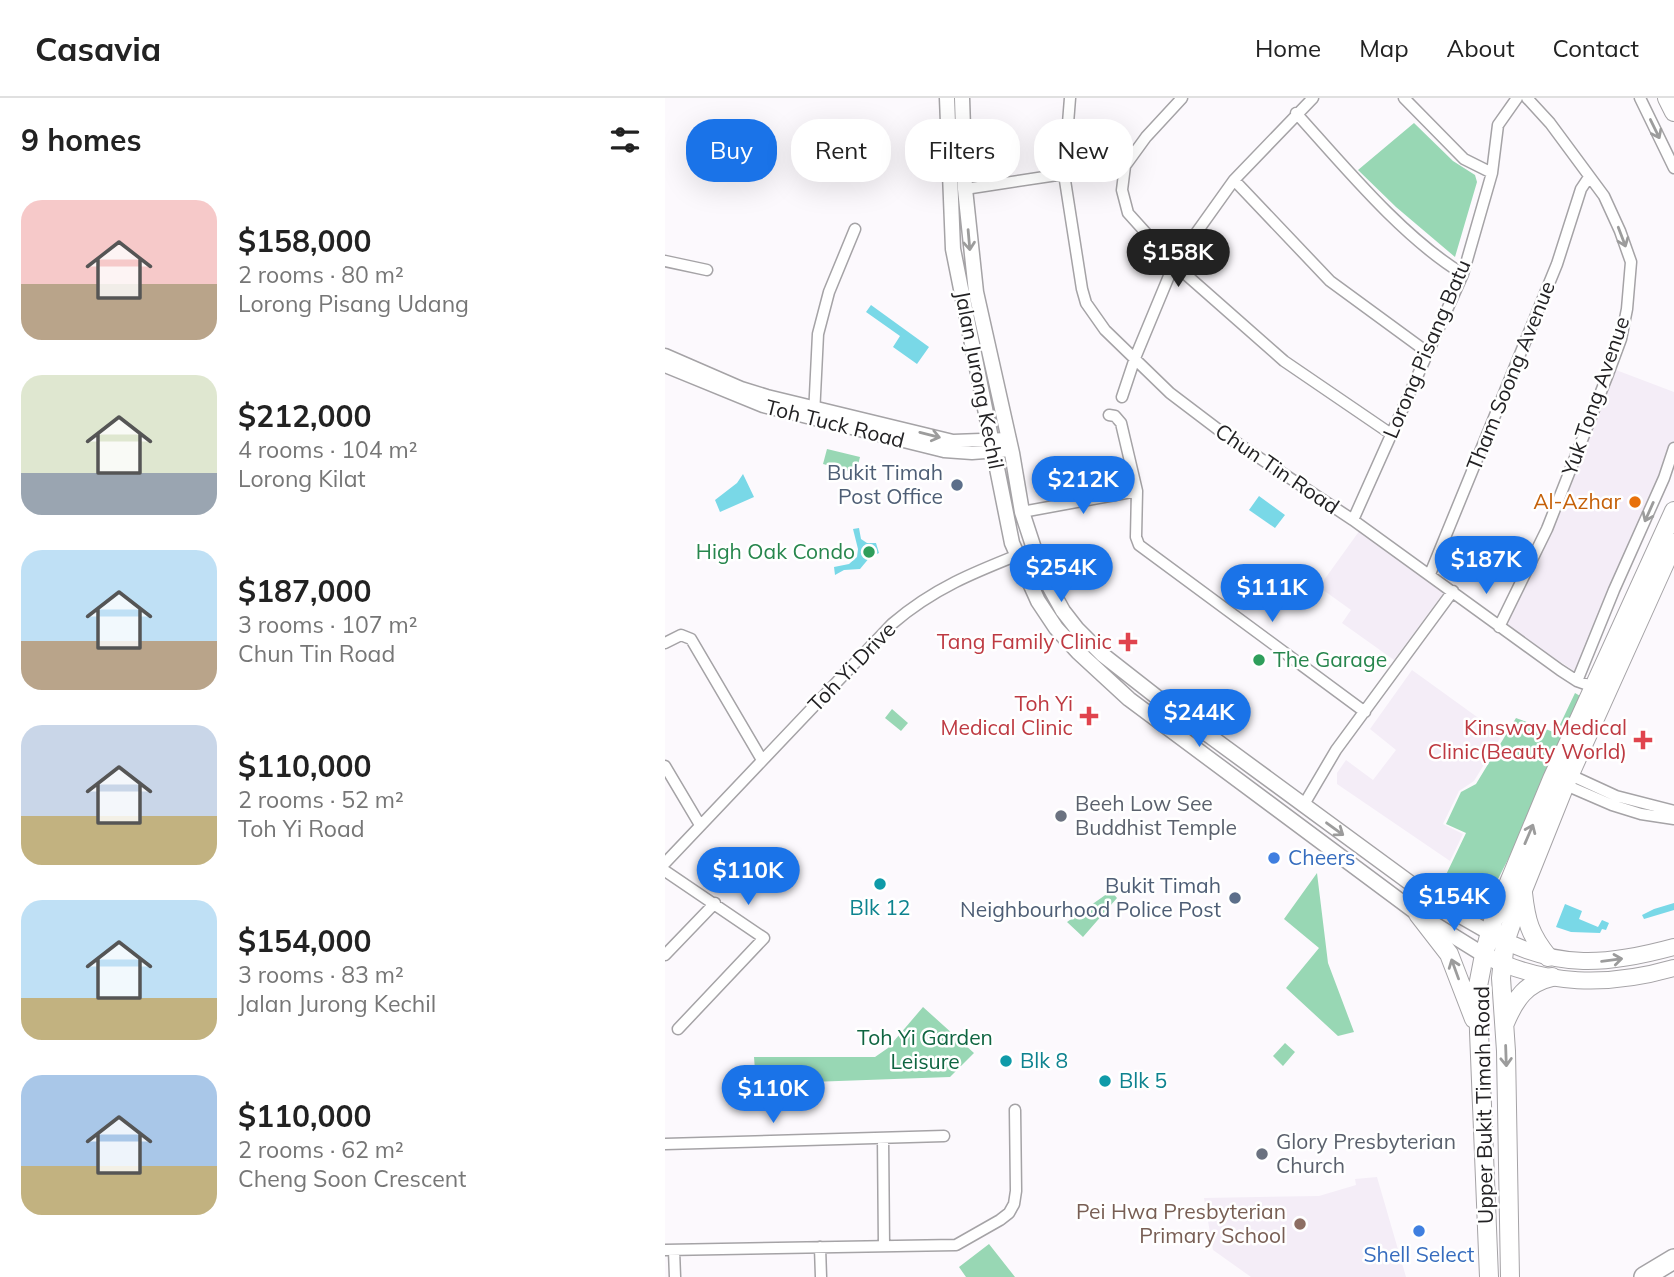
<!DOCTYPE html>
<meta charset="utf-8">
<style>
body{margin:0;font-family:Mulish,sans-serif;background:#f2f2f2;color:#222;height:100vh;display:flex;flex-direction:column;font-size:26px;white-space:nowrap}
*{box-sizing:border-box;margin:0}
p{font-size:23px;color:#767676}
.icon{flex:none;width:38px;height:38px;fill:none;stroke:currentColor;stroke-width:2;stroke-linecap:round;stroke-linejoin:round}
.map{position:relative;flex:1;overflow:hidden}
.details{display:flex;flex-direction:column;background:#fff;width:665px}
.details>*{flex:none}
.banner{position:absolute;left:21px;top:21px;width:665px;height:63px;display:flex;gap:14px}
.price{position:absolute;translate:-50% -60px;padding:0 16px;border-radius:24px;background:#1a73e8;color:#fff;font-size:23px;line-height:46px;filter:drop-shadow(0 2px 4px #0008)}
.price::after{content:'';position:absolute;left:50%;top:42px;width:21px;height:16px;margin-left:-10px;background:inherit;clip-path:polygon(0 0,100% 0,50% 100%)}
.price.active{background:#222;color:#fff}
ul{padding:0;list-style:none}
li{display:flex;align-items:center;gap:21px;height:175px;padding:0 21px}
li span{display:grid;place-items:center;flex:none;width:196px;height:140px;border-radius:21px;color:#555}
li>.icon{margin-inline-start:auto}
span .icon{width:84px;height:84px;fill:#fffc;stroke-width:1}
li b{font-size:30px}
h2{display:flex;justify-content:space-between;align-items:center;height:84px;padding:0 21px;font-size:30px}
.chip{padding:0 24px;border-radius:28px;background:#fff;box-shadow:0 7px 28px #0002;font-size:24px;line-height:63px}
.chip.active{background:#1a73e8;color:#fff}
header{display:flex;align-items:center;gap:42px;box-sizing:border-box;height:98px;padding:0 35px;background:#fff;border-bottom:2px solid #e0e0e0}
header strong{font-size:33px}
nav{display:flex;gap:38px;margin-inline-start:auto;font-size:24px}
main{display:flex;flex:1;min-height:0}
.map>svg:first-child{display:block}
.built{fill:#f4edf7}
.green{fill:#98d7b4}
.water{fill:#79d8e7}
.lines{fill:none;stroke-linecap:round;stroke-linejoin:round}
.minor-casing{stroke:#a5a3a6;stroke-width:13}
.tertiary-casing{stroke:#a5a3a6;stroke-width:15}
.secondary-casing{stroke:#a5a3a6;stroke-width:17}
.primary-casing{stroke:#a5a3a6;stroke-width:18}
.trunk-casing{stroke:#a5a3a6;stroke-width:20}
.motorway-casing{stroke:#a5a3a6;stroke-width:22}
.minor{stroke:#fff;stroke-width:10}
.tertiary{stroke:#fff;stroke-width:12}
.secondary{stroke:#fff;stroke-width:14}
.primary{stroke:#fff;stroke-width:16}
.trunk{stroke:#fff;stroke-width:18}
.motorway{stroke:#fff;stroke-width:19}
.oneway{stroke:#9c9c9c}
.service-dot{fill:#5c6f8a;stroke:#fff;stroke-width:2.5}
.food-dot{fill:#e8710a;stroke:#fff;stroke-width:2.5}
.leisure-dot{fill:#2e9e5b;stroke:#fff;stroke-width:2.5}
.health-dot{fill:#e0444e;stroke:#fff;stroke-width:2.5}
.worship-dot{fill:#6b7280;stroke:#fff;stroke-width:2.5}
.shop-dot{fill:#3f7fe0;stroke:#fff;stroke-width:2.5}
.culture-dot{fill:#0f9aa8;stroke:#fff;stroke-width:2.5}
.education-dot{fill:#8d6e63;stroke:#fff;stroke-width:2.5}
.labels{text-anchor:middle;stroke-width:5;stroke-linejoin:round;paint-order:stroke}
.street-label{font-size:21px;fill:#232224;stroke:#fff}
.service-label{font-size:21px;fill:#4e5e75;stroke:#fff;text-anchor:end}
.food-label{font-size:21px;fill:#c56008;stroke:#fff;text-anchor:end}
.leisure-label{font-size:21px;fill:#27864d;stroke:#fff;text-anchor:end}
.health-label{font-size:21px;fill:#be3a42;stroke:#fff;text-anchor:end}
.worship-label{font-size:21px;fill:#5b616d;stroke:#fff;text-anchor:start}
.shop-label{font-size:21px;fill:#366cbe;stroke:#fff;text-anchor:start}
.culture-label{font-size:21px;fill:#0d838f;stroke:#fff;text-anchor:start}
.park-label{font-size:21px;fill:#0f6541;stroke:#fff}
.education-label{font-size:21px;fill:#785e54;stroke:#fff;text-anchor:end}
</style>
<header>
<strong>Casavia</strong>
<nav><a>Home</a><a>Map</a><a>About</a><a>Contact</a></nav>
</header>
<main>
<section class="details">
<h2>9 homes<svg class="icon" aria-label="filters" viewBox="0 0 24 24"><path d="M4 7h16M4 17h16"/><circle cx="9" cy="7" r="2"/><circle cx="15" cy="17" r="2"/></svg></h2>
<ul>
<li><span style="background:linear-gradient(#f6c9c9 60%,#b9a48a 0)"><svg class="icon" aria-label="home" viewBox="0 0 24 24"><path d="M3 11l9-7 9 7M6 9v11h12V9"/></svg></span><div><b>$158,000</b><p>2 rooms · 80 m²</p><p>Lorong Pisang Udang</p></div></li>
<li><span style="background:linear-gradient(#dfe7d0 70%,#9aa5b1 0)"><svg class="icon" aria-label="home" viewBox="0 0 24 24"><path d="M3 11l9-7 9 7M6 9v11h12V9"/></svg></span><div><b>$212,000</b><p>4 rooms · 104 m²</p><p>Lorong Kilat</p></div></li>
<li><span style="background:linear-gradient(#bfe0f5 65%,#b9a48a 0)"><svg class="icon" aria-label="home" viewBox="0 0 24 24"><path d="M3 11l9-7 9 7M6 9v11h12V9"/></svg></span><div><b>$187,000</b><p>3 rooms · 107 m²</p><p>Chun Tin Road</p></div></li>
<li><span style="background:linear-gradient(#c9d6e8 65%,#c2b280 0)"><svg class="icon" aria-label="home" viewBox="0 0 24 24"><path d="M3 11l9-7 9 7M6 9v11h12V9"/></svg></span><div><b>$110,000</b><p>2 rooms · 52 m²</p><p>Toh Yi Road</p></div></li>
<li><span style="background:linear-gradient(#bfe0f5 70%,#c2b280 0)"><svg class="icon" aria-label="home" viewBox="0 0 24 24"><path d="M3 11l9-7 9 7M6 9v11h12V9"/></svg></span><div><b>$154,000</b><p>3 rooms · 83 m²</p><p>Jalan Jurong Kechil</p></div></li>
<li><span style="background:linear-gradient(#a9c7e8 65%,#c2b280 0)"><svg class="icon" aria-label="home" viewBox="0 0 24 24"><path d="M3 11l9-7 9 7M6 9v11h12V9"/></svg></span><div><b>$110,000</b><p>2 rooms · 62 m²</p><p>Cheng Soon Crescent</p></div></li>
</ul>
</section>
<div class="map">
<svg width="1009" height="1179" viewBox="0 0 1009 1179">
<rect width="100%" height="100%" fill="#fcf9fd"/>
<path class="built" d="M951,272L1009,294V342L997,379L911,574L834,524Z
M695,432L779,494L729,562L677,525L686,512L654,489Z
M747,572L837,637L809,683L794,693L778,726L798,736L785,763L672,686V675L681,662L708,682L731,652L705,631Z
M712,1079L741,1179H586L548,1152L539,1100L654,1098L691,1087L690,1081Z"/>
<path class="green" d="M749,25L788,63L810,77L812,84L790,159L731,109L693,72Z
M162,351L195,359L191,375L158,366Z
M910,595L917,599L918,613L829,789C809,793 797,791 778,783L801,735L781,726L796,694L811,686L851,620L891,635Z
M227,611L243,625L236,633L220,620Z
M652,775L663,865L689,934L673,938L621,890L654,850L619,821Z
M446,793L452,800L418,839L402,824Z
M258,909L309,955L285,979L91,986L89,959H210L223,950Z
M620,945L630,954L618,968L608,958Z
M324,1146L350,1179H301L294,1169Z"/>
<path class="water" d="M206,207L264,249L252,266L228,249L235,238L201,214Z
M78,376L89,399L55,414L50,402L72,385Z
M594,398L620,417L610,430L584,412Z
M194,430L196,441L202,445H211L214,455L205,459L195,471L179,472L170,477L169,469L184,466L192,459L193,451L188,431Z
M1009,805V812L979,821L977,817L989,811Z
M900,806L917,813L914,821L933,829L937,822L944,825L941,832L937,831L935,835L906,834L891,829Z"/>
<g class="lines">
<defs>
<path id="minor" d="M405,0L399,76L417,191L421,205L440,232L505,295L563,339L688,422L895,572L912,583L929,589
M517,0L481,39L460,68L457,92L463,115L509,166L619,263L726,336
M739,0L799,61L827,75
M975,0L1009,70
M631,15C678,67 738,140 798,176
M569,82L665,183L762,254
M300,91L399,76
M0,163L42,172
M457,299L470,260L509,166L569,82L648,0
M149,317L153,236L164,194L190,131
M444,317L450,318L456,325L472,393L471,439L474,447L700,614
M357,414L472,393
M688,422L798,176L827,75L833,27L852,0
M765,476L892,166L916,91L924,79
M834,529L882,431L943,276L956,241L962,211L966,164L955,133L939,98L885,25L862,0
M0,545L16,537L26,541L97,662
M912,583L949,492L999,380L1009,350
M0,668L35,727
M901,675L951,698L1009,713
M896,685L947,707L976,716L1009,721
M638,708L671,652L788,493
M0,765L227,526C271,488 315,472 368,451
M0,773L99,840L13,931
M0,857L50,805
M218,1040L219,1148
M0,1046L279,1038
M155,1149L156,1179
M0,1152L291,1147L335,1122L344,1115L349,1106L351,1093L350,1012
M9,1152L10,1179"/>
<path id="tertiary" d="M0,257L76,290L102,298L288,343L344,341
M0,268L98,308L279,353L307,355L346,352"/>
<path id="secondary" d="M282,0L288,151L347,445L373,503L391,530L413,554L464,601L753,816L819,857
M297,0L300,91L311,194L347,355L357,414L377,475L398,513L412,531L438,557L493,600L771,804L825,835"/>
<path id="primary" d="M830,838C893,872 943,867 1009,849
M819,857C881,888 943,889 1009,870"/>
<path id="trunk" d="M1002,0L1009,14
M858,795C861,823 865,837 883,859
M771,804C803,806 811,805 840,791
M753,816L784,856L809,921
M840,925C850,901 861,885 887,879
M824,1179L814,934L813,888L819,857L828,823L887,681L1009,413
M845,1179L841,953L836,880L840,844L858,792L900,687L1009,445"/>
<path id="motorway" d="M979,1179L1009,1161"/>
</defs>
<use href="#minor" class="minor-casing"/>
<use href="#tertiary" class="tertiary-casing"/>
<use href="#secondary" class="secondary-casing"/>
<use href="#primary" class="primary-casing"/>
<use href="#trunk" class="trunk-casing"/>
<use href="#motorway" class="motorway-casing"/>
<use href="#minor" class="minor"/>
<use href="#tertiary" class="tertiary"/>
<use href="#secondary" class="secondary"/>
<use href="#primary" class="primary"/>
<use href="#trunk" class="trunk"/>
<use href="#motorway" class="motorway"/>
</g>
<defs><path id="oneway-shaft" d="M-6 0H5M1.5-3L5.5 0L1.5 3" fill="none" stroke-width="1.6" stroke-linecap="round" stroke-linejoin="round" transform="scale(1.75)"/></defs>
<g class="oneway">
<use href="#oneway-shaft" transform="translate(990 31) rotate(64)"/>
<use href="#oneway-shaft" transform="translate(957 139) rotate(69)"/>
<use href="#oneway-shaft" transform="translate(304 142) rotate(85)"/>
<use href="#oneway-shaft" transform="translate(265 337) rotate(14)"/>
<use href="#oneway-shaft" transform="translate(984 414) rotate(114)"/>
<use href="#oneway-shaft" transform="translate(670 731) rotate(36)"/>
<use href="#oneway-shaft" transform="translate(864 736) rotate(-67)"/>
<use href="#oneway-shaft" transform="translate(947 862) rotate(-7)"/>
<use href="#oneway-shaft" transform="translate(790 871) rotate(-110)"/>
<use href="#oneway-shaft" transform="translate(841 958) rotate(88)"/>
</g>
<g class="service-dot">
<circle cx="292" cy="387" r="7"/>
<circle cx="570" cy="800" r="7"/>
</g>
<circle class="food-dot" cx="970" cy="404" r="7"/>
<g class="leisure-dot">
<circle cx="204" cy="454" r="7"/>
<circle cx="594" cy="562" r="7"/>
</g>
<g class="health-dot">
<path d="M459.5 533.5h7v7h7v7h-7v7h-7v-7h-7v-7h7z"/>
<path d="M420.5 607.5h7v7h7v7h-7v7h-7v-7h-7v-7h7z"/>
<path d="M974.5 631.5h7v7h7v7h-7v7h-7v-7h-7v-7h7z"/>
</g>
<g class="worship-dot">
<circle cx="396" cy="718" r="7"/>
<circle cx="597" cy="1056" r="7"/>
</g>
<g class="shop-dot">
<circle cx="609" cy="760" r="7"/>
<circle cx="754" cy="1133" r="7"/>
</g>
<g class="culture-dot">
<circle cx="215" cy="786" r="7"/>
<circle cx="341" cy="963" r="7"/>
<circle cx="440" cy="983" r="7"/>
</g>
<circle class="education-dot" cx="635" cy="1126" r="7"/>
<g class="labels">
<g class="street-label">
<text transform="translate(762 251) rotate(-67)" y="7">Lorong Pisang Batu</text>
<text transform="translate(846 278) rotate(-68)" y="7">Tham Soong Avenue</text>
<text transform="translate(314 282) rotate(79)" y="7">Jalan Jurong Kechil</text>
<text transform="translate(931 298) rotate(-71)" y="7">Yuk Tong Avenue</text>
<text transform="translate(170 326) rotate(14)" y="7">Toh Tuck Road</text>
<text transform="translate(612 371) rotate(34)" y="7">Chun Tin Road</text>
<text transform="translate(187 569) rotate(-46)" y="7">Toh Yi Drive</text>
<text transform="translate(819 1007) rotate(-91)" y="7">Upper Bukit Timah Road</text>
</g>
<g class="service-label">
<text x="278" y="382">Bukit Timah<tspan x="278" dy="24">Post Office</tspan></text>
<text x="556" y="795">Bukit Timah<tspan x="556" dy="24">Neighbourhood Police Post</tspan></text>
</g>
<g class="food-label">
<text x="956" y="411">Al-Azhar</text>
</g>
<g class="leisure-label">
<text x="190" y="461">High Oak Condo</text>
<text x="608" y="569" text-anchor="start">The Garage</text>
</g>
<g class="health-label">
<text x="447" y="551">Tang Family Clinic</text>
<text x="408" y="613">Toh Yi<tspan x="408" dy="24">Medical Clinic</tspan></text>
<text x="962" y="637">Kinsway Medical<tspan x="962" dy="24">Clinic(Beauty World)</tspan></text>
</g>
<g class="worship-label">
<text x="410" y="713">Beeh Low See<tspan x="410" dy="24">Buddhist Temple</tspan></text>
<text x="611" y="1051">Glory Presbyterian<tspan x="611" dy="24">Church</tspan></text>
</g>
<g class="shop-label">
<text x="623" y="767">Cheers</text>
<text x="754" y="1164" text-anchor="middle">Shell Select</text>
</g>
<g class="culture-label">
<text x="215" y="817" text-anchor="middle">Blk 12</text>
<text x="355" y="970">Blk 8</text>
<text x="454" y="990">Blk 5</text>
</g>
<g class="park-label">
<text x="260" y="947">Toh Yi Garden<tspan x="260" dy="24">Leisure</tspan></text>
</g>
<g class="education-label">
<text x="621" y="1121">Pei Hwa Presbyterian<tspan x="621" dy="24">Primary School</tspan></text>
</g>
</g>
</svg>
<b class="price active" style="left:513px;top:191px">$158K</b>
<b class="price" style="left:418px;top:418px">$212K</b>
<b class="price" style="left:821px;top:498px">$187K</b>
<b class="price" style="left:396px;top:506px">$254K</b>
<b class="price" style="left:607px;top:526px">$111K</b>
<b class="price" style="left:534px;top:651px">$244K</b>
<b class="price" style="left:83px;top:809px">$110K</b>
<b class="price" style="left:789px;top:835px">$154K</b>
<b class="price" style="left:108px;top:1027px">$110K</b>
<div class="banner">
<a class="chip active">Buy</a>
<a class="chip">Rent</a>
<a class="chip">Filters</a>
<a class="chip">New</a>
</div>
</div>
</main>
